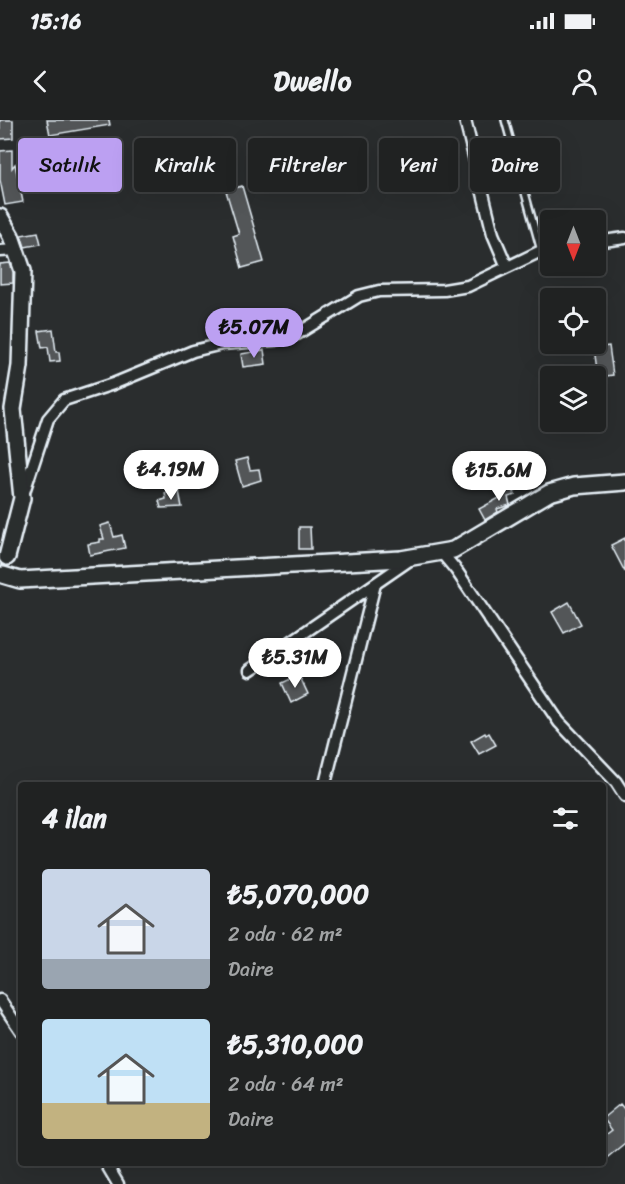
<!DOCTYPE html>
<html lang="tr">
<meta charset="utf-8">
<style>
body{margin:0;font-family:Sriracha,sans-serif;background:#2d2f2f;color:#f1f3f6;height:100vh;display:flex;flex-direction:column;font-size:22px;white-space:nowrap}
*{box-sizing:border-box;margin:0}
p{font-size:20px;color:#a2a4a5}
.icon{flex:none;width:33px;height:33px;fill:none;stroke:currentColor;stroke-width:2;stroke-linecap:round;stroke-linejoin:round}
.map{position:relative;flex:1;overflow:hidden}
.side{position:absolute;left:18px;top:662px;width:588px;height:384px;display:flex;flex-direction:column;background:#202222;border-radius:6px;box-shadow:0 6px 24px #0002,0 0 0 2px #3d3f40}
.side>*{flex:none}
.hud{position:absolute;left:18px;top:18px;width:590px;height:54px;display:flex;gap:12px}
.needle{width:39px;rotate:180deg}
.fabs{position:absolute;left:540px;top:90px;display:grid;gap:12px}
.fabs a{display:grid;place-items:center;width:66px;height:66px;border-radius:6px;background:#202222;box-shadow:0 6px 24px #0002,0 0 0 2px #3d3f40;font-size:30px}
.price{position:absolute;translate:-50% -51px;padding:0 14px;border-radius:21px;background:#fff;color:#222;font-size:20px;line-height:39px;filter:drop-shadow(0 2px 3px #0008)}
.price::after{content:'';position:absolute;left:50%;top:36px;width:18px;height:14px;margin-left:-9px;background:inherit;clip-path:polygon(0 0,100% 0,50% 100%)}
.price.current{background:#bca0f2;color:#111}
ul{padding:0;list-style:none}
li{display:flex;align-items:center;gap:18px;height:150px;padding:0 24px}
li span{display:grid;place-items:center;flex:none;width:168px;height:120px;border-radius:6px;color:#555}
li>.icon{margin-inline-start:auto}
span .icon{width:72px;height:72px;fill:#fffc;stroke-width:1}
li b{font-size:26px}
h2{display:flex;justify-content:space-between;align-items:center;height:72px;padding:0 24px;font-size:26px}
.chip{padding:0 21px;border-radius:6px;background:#202222;box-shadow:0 6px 24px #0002,0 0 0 2px #3d3f40;font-size:21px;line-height:54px}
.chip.current{background:#bca0f2;color:#111}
.status{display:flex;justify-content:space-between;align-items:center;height:42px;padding:0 30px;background:#202222;direction:ltr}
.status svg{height:16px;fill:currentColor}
header{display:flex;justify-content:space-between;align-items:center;height:78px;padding:0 24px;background:#202222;font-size:27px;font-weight:700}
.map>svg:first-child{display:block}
.building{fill:#535759;stroke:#e8f1f8;stroke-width:1.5}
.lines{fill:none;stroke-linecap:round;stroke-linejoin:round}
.lane-casing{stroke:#e8f1f8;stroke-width:10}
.street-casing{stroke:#e8f1f8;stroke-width:15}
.secondary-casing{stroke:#e8f1f8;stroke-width:20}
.lane{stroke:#2a2d2e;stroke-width:5}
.street{stroke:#2a2d2e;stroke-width:10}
.secondary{stroke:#2a2d2e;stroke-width:15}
</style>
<div class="status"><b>15:16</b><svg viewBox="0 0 49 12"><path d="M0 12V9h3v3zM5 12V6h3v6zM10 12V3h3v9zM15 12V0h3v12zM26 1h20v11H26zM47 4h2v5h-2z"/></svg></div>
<header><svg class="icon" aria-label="back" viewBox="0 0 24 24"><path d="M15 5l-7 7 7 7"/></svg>Dwello<svg class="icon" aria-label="person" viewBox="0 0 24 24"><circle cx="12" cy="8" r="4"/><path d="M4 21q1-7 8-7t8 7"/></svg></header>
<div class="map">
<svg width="625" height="1064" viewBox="0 0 625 1064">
<rect width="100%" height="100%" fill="#2a2d2e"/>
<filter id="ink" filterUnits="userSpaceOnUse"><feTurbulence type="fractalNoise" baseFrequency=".0167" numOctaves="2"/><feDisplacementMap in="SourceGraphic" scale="12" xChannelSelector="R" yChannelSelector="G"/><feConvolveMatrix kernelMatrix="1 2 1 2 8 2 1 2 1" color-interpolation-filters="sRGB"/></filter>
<g filter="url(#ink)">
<path class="building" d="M0,0H13V18L0,19Z
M47,0H109L110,5L50,15Z
M61,28V32L72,30L74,41L62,42L63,50H60L53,29Z
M12,30V48L15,44L23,82L5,85L0,60V31Z
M242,66L264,142L242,148L233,116L239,114L226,71Z
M38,112L41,124L25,127L21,115Z
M10,143L13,152V163L0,164V144Z
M53,209L56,232H59L60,241L50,242L48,227L42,228L39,211Z
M609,226L613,255L598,257L594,228Z
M264,230L266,244L243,247L241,234Z
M247,338L250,350L259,349L261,360L242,366L235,341Z
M514,363L516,371L514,372L515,375L508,377L510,385L497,389L498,392L485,400L479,389L503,376L500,367Z
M179,371L182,387L161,388L159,381L166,379L165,373Z
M110,403L114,417L122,415L125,428L90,435L88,424L100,422V419H104L100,406Z
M299,407H310L311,429H299Z
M625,418V452L611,425Z
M569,482L581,504L564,513L552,492Z
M299,555L308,574L291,583L282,563Z
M485,613L486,615L489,613L496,625L479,634L471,621Z
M620,984L625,990V1023L603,1041V1017L612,1010L603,998Z"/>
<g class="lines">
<defs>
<path id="lane" d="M505,0L541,131"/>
<path id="street" d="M465,0L493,114L507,147
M596,122L625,118
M0,131L16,130
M24,372L48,299L64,280L113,264L193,231L222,224L275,220L297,214L359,176L379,171L444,170L468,166L541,131L550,129
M441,432L456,450L559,602L616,662L625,676
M250,550L411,439
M325,664L375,464
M0,880L21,911
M105,1042L118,1064"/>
<path id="secondary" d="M0,97L11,116L23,151L20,246L13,289L22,378L7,437
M3,455L20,460L401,439L453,430L549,373L574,366L625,362"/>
</defs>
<use href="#lane" class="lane-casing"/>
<use href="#street" class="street-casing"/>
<use href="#secondary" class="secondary-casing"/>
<use href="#lane" class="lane"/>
<use href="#street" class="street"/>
<use href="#secondary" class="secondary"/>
</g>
</g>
</svg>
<div class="fabs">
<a><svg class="needle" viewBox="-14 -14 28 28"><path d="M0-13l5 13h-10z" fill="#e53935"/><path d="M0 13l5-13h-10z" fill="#a2a4a5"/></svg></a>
<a><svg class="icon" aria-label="locate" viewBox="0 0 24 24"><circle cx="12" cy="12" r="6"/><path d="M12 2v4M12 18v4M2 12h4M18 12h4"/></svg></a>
<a><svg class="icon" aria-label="layers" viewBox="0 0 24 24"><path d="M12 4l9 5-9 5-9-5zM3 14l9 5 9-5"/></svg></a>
</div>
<b class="price current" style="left:254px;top:239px">₺5.07M</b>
<b class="price" style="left:171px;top:381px">₺4.19M</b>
<b class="price" style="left:499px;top:382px">₺15.6M</b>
<b class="price" style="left:295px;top:569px">₺5.31M</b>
<div class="hud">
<a class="chip current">Satılık</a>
<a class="chip">Kiralık</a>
<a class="chip">Filtreler</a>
<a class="chip">Yeni</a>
<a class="chip">Daire</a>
</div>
<section class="side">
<h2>4 ilan<svg class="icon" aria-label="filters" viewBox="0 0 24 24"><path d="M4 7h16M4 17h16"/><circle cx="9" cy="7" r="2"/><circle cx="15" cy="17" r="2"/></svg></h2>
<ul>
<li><span style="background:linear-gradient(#c9d6e8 75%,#9aa5b1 0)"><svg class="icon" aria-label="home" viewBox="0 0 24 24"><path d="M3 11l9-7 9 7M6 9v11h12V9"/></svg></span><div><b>₺5,070,000</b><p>2 oda · 62 m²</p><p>Daire</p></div></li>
<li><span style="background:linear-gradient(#bfe0f5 70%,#c2b280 0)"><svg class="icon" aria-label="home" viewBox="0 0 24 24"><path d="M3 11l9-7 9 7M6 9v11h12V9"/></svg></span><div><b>₺5,310,000</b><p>2 oda · 64 m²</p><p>Daire</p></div></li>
</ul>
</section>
</div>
